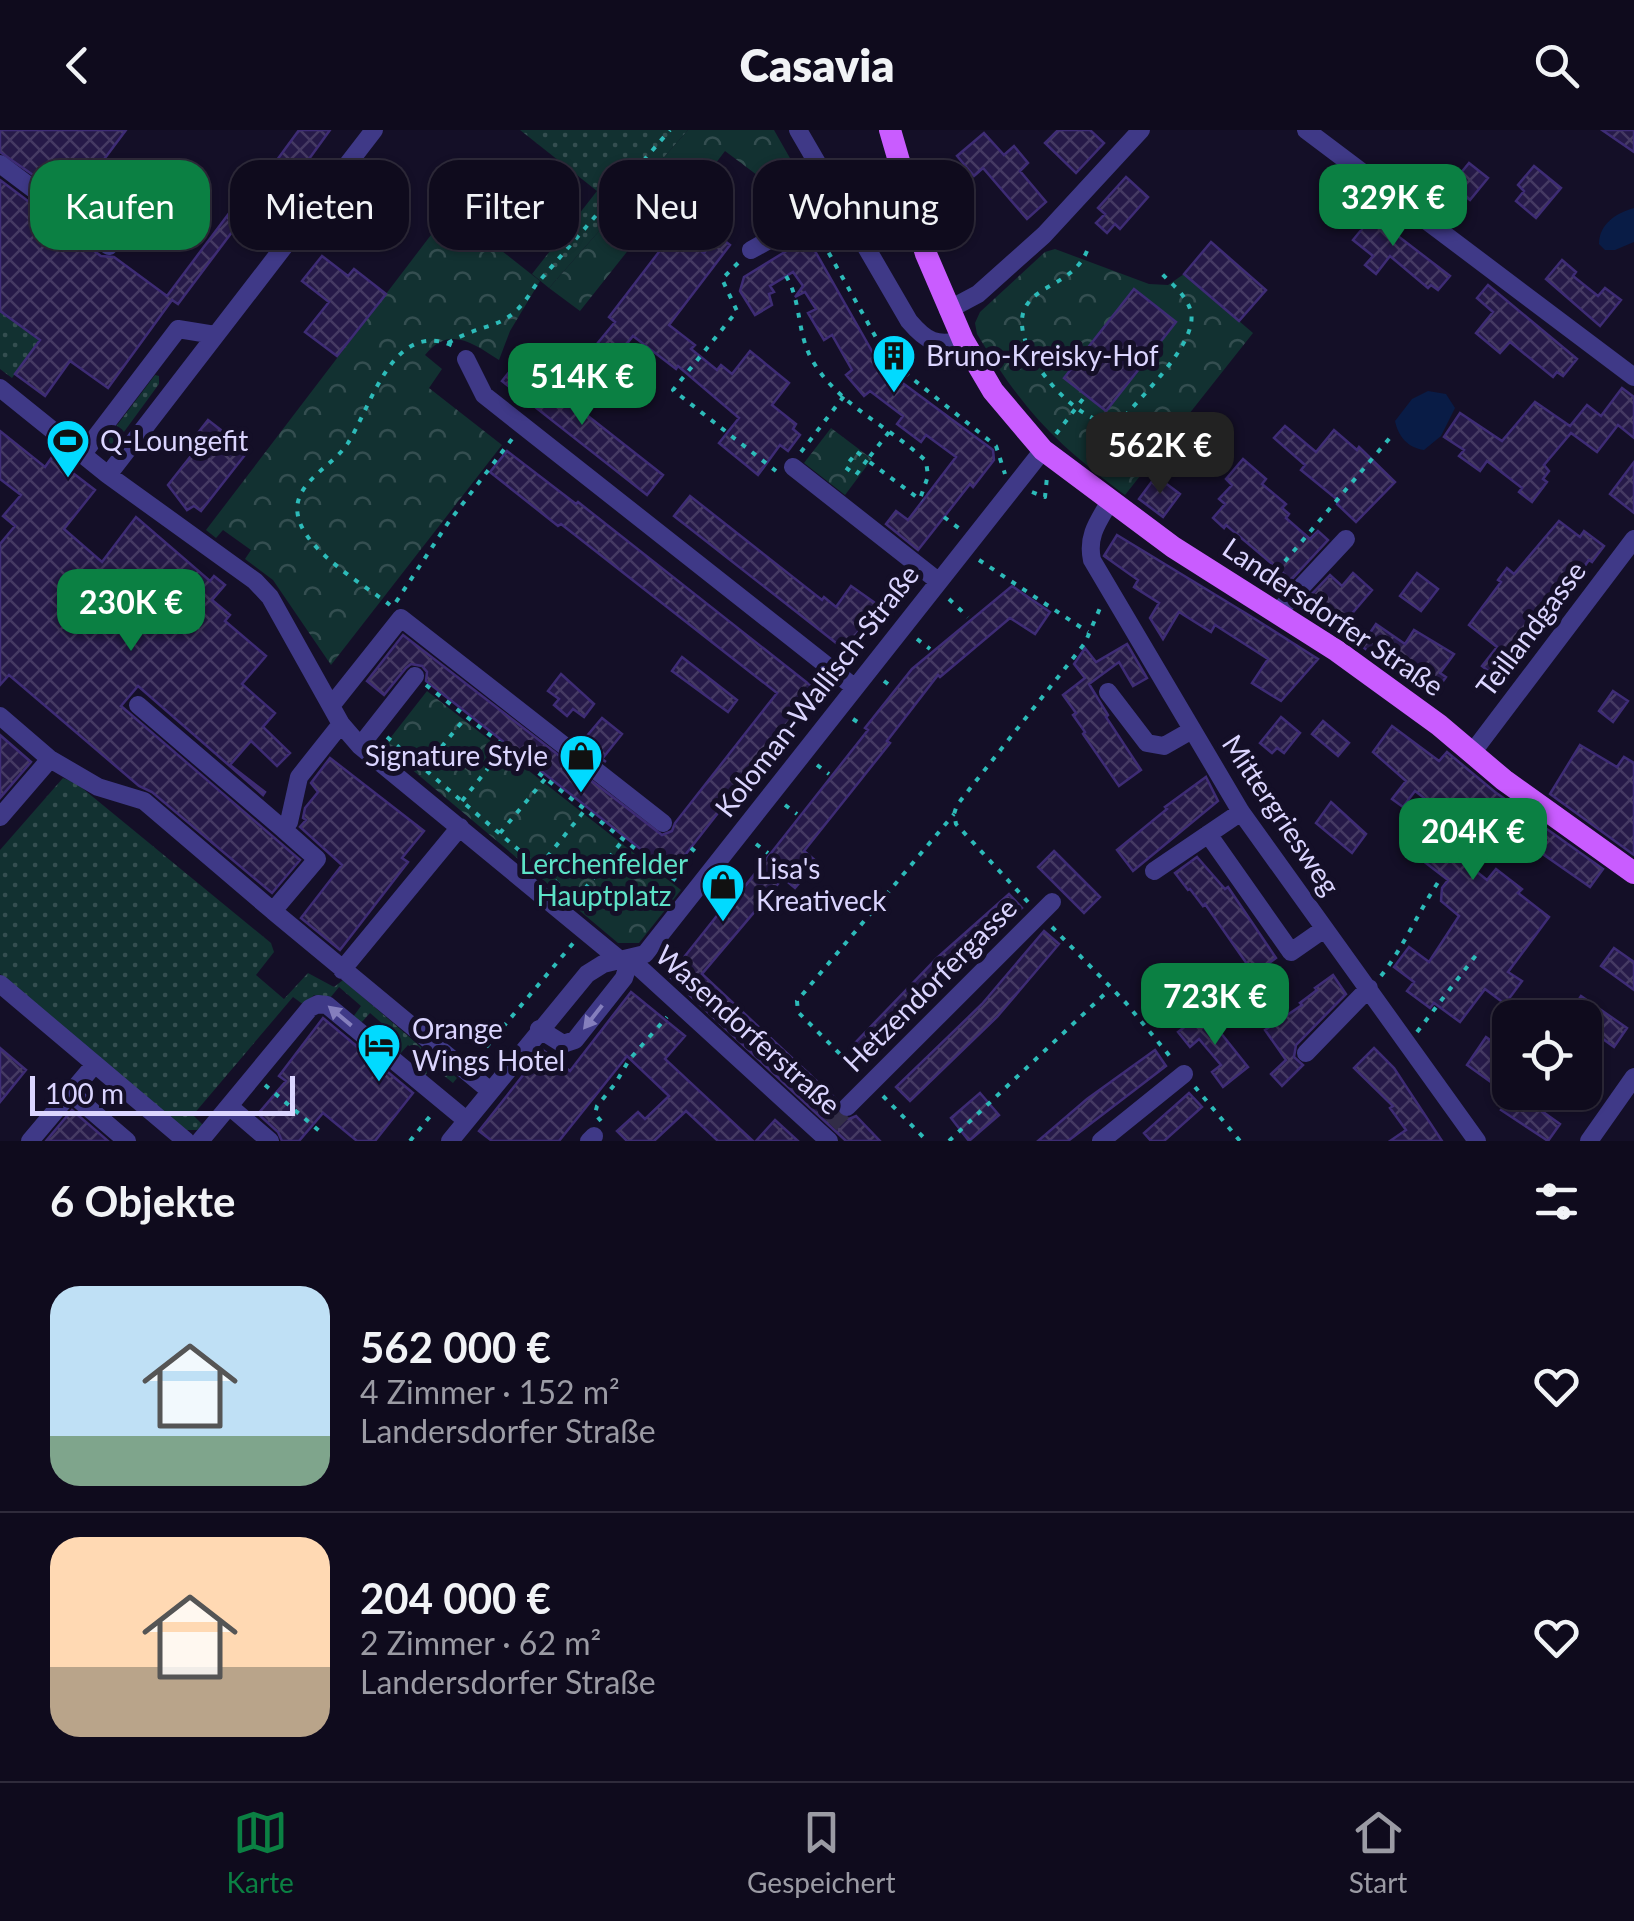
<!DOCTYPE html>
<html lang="de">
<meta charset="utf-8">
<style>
body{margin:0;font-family:Lato,sans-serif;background:#1d192a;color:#f1f3f6;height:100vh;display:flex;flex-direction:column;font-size:38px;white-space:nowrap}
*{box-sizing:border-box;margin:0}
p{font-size:32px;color:#9b9ba4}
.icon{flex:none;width:55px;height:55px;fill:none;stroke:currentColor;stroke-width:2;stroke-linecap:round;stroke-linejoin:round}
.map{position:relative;height:1011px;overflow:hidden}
.panel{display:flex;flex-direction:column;background:#0f0b1d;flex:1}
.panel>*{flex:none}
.guide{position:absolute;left:30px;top:30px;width:1000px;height:90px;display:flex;gap:20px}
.tools{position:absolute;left:1492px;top:870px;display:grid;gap:20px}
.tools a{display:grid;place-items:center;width:110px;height:110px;border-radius:20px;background:#0f0b1d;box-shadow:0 2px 8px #0004,0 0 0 2px #2f2b3b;font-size:50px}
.scale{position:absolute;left:30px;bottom:25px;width:265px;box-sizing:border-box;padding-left:10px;border:5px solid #dbd5ff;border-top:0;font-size:28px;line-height:35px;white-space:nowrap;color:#dbd5ff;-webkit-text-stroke:8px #140f27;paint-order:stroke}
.price{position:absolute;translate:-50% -85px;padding:0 22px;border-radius:20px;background:#0b8043;color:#fff;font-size:32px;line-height:65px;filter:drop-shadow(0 2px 5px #0008)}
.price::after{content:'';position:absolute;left:50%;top:60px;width:30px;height:22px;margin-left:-15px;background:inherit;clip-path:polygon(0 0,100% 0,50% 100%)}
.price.current{background:#222;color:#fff}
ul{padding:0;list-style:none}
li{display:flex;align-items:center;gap:30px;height:250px;padding:0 50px}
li+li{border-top:2px solid #2f2b3b}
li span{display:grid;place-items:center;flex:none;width:280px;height:200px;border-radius:30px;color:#555}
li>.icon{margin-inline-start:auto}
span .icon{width:120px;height:120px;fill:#fffc;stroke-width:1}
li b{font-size:42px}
h2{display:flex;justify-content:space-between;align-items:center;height:120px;padding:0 50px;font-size:42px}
.chip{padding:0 35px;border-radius:30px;background:#0f0b1d;box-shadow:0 2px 8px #0004,0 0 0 2px #2f2b3b;font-size:35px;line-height:90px}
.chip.current{background:#0b8043;color:#fff}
header{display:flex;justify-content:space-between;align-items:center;height:130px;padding:0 50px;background:#0f0b1d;font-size:45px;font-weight:800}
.tab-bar{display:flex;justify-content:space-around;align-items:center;height:140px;border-top:2px solid #2f2b3b;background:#0f0b1d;font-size:28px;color:#9b9ba4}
.tab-bar a{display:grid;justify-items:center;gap:5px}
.tab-bar .current{color:#0b8043}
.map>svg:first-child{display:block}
.grass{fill:url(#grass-dots)}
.forest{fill:url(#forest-crowns)}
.water{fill:#091c46}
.building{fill:url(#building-cross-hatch);stroke:#3e2c75;stroke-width:2.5}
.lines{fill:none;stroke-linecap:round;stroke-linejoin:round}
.minor-tunnel{stroke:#322d47;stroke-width:18;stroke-dasharray:18 9;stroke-linecap:butt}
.path{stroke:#2dbbb9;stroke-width:4;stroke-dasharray:5 8;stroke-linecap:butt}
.minor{stroke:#3f3987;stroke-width:18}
.major{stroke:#c95cff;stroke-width:22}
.oneway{fill:#857fbd}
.labels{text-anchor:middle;stroke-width:10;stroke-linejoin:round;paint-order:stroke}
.poi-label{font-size:28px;fill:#dbd5ff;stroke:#140f27;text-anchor:start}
.street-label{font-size:28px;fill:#dbd5ff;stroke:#140f27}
.park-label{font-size:28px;fill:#5de2c7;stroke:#140f27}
</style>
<header><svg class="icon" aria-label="back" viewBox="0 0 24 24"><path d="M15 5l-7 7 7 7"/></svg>Casavia<svg class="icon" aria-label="search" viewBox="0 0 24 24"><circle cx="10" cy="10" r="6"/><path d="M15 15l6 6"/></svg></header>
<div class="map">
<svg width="1634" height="1011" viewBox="0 0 1634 1011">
<defs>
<pattern id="grass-dots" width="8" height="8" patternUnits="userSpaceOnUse" patternTransform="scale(2.5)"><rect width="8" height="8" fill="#123131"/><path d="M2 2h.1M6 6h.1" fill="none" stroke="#344e50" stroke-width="1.8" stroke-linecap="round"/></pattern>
<pattern id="forest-crowns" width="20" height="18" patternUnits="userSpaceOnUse" patternTransform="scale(2.5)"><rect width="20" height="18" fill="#123131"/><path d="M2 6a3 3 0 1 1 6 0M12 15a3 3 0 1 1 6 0" fill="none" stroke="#344e50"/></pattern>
<pattern id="building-cross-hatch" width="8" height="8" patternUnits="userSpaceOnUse" patternTransform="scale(2.5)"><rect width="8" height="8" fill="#261a48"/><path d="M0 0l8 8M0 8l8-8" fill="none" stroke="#453a63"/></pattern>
</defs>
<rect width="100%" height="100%" fill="#140f27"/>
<path class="grass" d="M520,0H688L549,158L532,144L597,61Z
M0,182L40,210L12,248L0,239Z
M155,245L159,246V254L110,321L104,322L102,315Z
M63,648L76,653L271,813L274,822L256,845L284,869L308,843L334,857L343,850L457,948L453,953L432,936L424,947L416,940L424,929L408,915L399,925L390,918L399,908L370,883L361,893L353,887L361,876L339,857L330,868L314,865L304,875L293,867L193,985L203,995L197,1000H186L0,844V720Z"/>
<path class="forest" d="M688,0H774L816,74L805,81L725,21L682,78L668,70L580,181L549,158Z
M450,80L540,151L510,201L499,230C473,213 449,195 425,225L442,239L429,258L502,315L331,535L273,450L245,429L251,420L223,400L216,408L206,400Z
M1055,119L1149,154L1168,155L1184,144L1253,203L1125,365C1054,312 1023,280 977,204L975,193L980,182L1045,122Z
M831,298L872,329L845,365L804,333Z
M427,561L681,760L639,813H618L384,616Z"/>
<path class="water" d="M1634,78V112L1615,120H1605L1599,114C1599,94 1616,83 1634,78Z
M1428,261L1446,264L1455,278L1441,306L1424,320C1408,318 1398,306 1395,291L1412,269Z"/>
<path class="building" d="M0,0H126L72,72L0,22Z
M299,0H330L309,29L316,34L300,55L290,48L283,58L266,45Z
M1058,0H1090L1104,13L1076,43L1045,13Z
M1602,0H1634V22Z
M984,3L1004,25L1014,16L1028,33L1020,41L1046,72L1027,89L983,38L974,46L957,26Z
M1469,33L1488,48L1470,70L1451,55Z
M1534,36L1561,58L1536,88L1516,71L1524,61L1518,55Z
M1126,47L1148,67L1120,99L1115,94L1107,103L1096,93L1105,84L1098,78Z
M0,50L101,126L114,127L167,166L230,82L241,90L178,174L172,170L108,258L70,231L45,266L15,244L40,210L0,181Z
M1362,73L1384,90L1381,93L1450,146L1438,160L1431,155L1428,158L1390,126L1376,144L1365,135L1373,126L1353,110L1362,99L1349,88Z
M675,101L704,123L717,105L730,115L669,195L695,215L691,219L717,240L721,235L732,244L750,221L789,253L772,275L796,294L793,299L800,305L788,321L780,315L758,345L719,313L739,288L678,236L676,239L633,206L611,234L592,220L615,192L609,187Z
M801,112L811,114L881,237L993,320L994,330L973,357L970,354L918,420L886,394L896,381L908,390L956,327L926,305L921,312L897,294L903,286L870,261L864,266L846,245L852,240L832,205L824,210L808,183L816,179L805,162L795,167L803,156L793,142L770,156L774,162L769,164L772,175L755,185L740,161L744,147Z
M1211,112L1266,160L1239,191L1184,144Z
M322,126L348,146L354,139L386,164L337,226L305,202L329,172L302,151Z
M1562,130L1576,142L1573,146L1598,166L1605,158L1621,170L1600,196L1546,149Z
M1488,155L1577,229L1563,246L1557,242L1553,247L1510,212L1500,223L1476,203L1493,182L1477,168Z
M1134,159L1176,192L1106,281L1064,248Z
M518,231L663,345L647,365L502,251Z
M1622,258L1634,267V308L1618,295L1597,322L1571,303L1544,335L1549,341L1543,349L1547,352L1532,372L1519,362L1522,358L1487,331L1480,341L1459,326L1464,320L1444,307L1460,283L1502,311L1535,272L1570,296L1587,275L1601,286Z
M208,290L248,321L201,381L194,376L187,380L168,355L194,322L187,317Z
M1285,296L1316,322L1334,300L1357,320L1359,317L1395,352L1356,392L1337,374L1339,371L1301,340L1305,335L1274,308Z
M0,301L45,337L52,327L95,360L64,399L102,432L136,387L210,451L214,446L225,455L212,470L230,485L225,491L266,526L242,554L275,583L263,597L290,623L277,636L251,611L230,635L265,662L263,665L138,556L121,576L300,730L272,763L152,662L139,656L9,545L0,555V414L15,396L3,386L21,365L0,349Z
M507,321L576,374L578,372L815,559L671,743L426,551L427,542L422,536L411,534L406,538L384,565L367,551L403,505L662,705L672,701L675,693L777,563L561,394L558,396L490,342Z
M1243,329L1266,349L1262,354L1286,374L1282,378L1289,384L1286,388L1310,409L1318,401L1328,410L1291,450L1226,395L1224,398L1213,388L1225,374L1219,369L1232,355L1226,349Z
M1634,332V383L1610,364Z
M1156,346L1180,364L1163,387L1139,369Z
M690,366L822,470L824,467L836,477L851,456L878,475L845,520L674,386Z
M1559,391L1580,407L1584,401L1604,416L1592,432L1589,430L1544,493L1542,491L1517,525L1521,527L1502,552L1482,536L1497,517L1469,495L1501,452L1498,450L1507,438L1514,444Z
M1117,405L1247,484L1318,529L1281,571L1252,553L1268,529L1215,495L1211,502L1179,482L1163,509L1150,488L1159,473L1134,457L1138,450L1104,426Z
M1353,443L1372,460L1343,494L1310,466L1330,445L1342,456Z
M1417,443L1438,459L1421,481L1400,466Z
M1012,456L1050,482L1035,504L1010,488L940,547L938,545L887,611L890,613L804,721L817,732L795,758L783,748L702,844L837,970L835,979L839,986L849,989L856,986L880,1011H846L669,846L720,782L723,784L868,600L865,598L912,539Z
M1376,494L1405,514L1414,500L1454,524L1440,543L1446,547L1433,565L1361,516Z
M1127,514L1147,548L1133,556L1119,532L1089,554L1108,585L1106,587L1141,640L1119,656L1083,604L1085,602L1073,585L1076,583L1063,565L1085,548L1074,534L1085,518L1096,532Z
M682,527L737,570L728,582L672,541Z
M561,544L594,574L584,587L573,579L567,586L554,575L559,569L548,561Z
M1613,561L1628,571L1613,592L1599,581Z
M1281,587L1300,603L1284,623L1277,618L1272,623L1260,613Z
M602,588L622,604L602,629L606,632L581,613Z
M1323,591L1349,613L1338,626L1312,604Z
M1392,596L1439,631L1447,622L1495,662L1603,739L1590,757L1511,702L1507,706L1478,684L1453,717L1459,722L1456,725L1487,750L1496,739L1522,759L1518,763L1549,787L1508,842L1522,851L1505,874L1485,859L1460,892L1434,873L1430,878L1407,861L1414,852L1394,837L1409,817L1429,832L1459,786L1441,771L1442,758L1448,750L1422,730L1450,695L1441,688L1444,683L1415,661L1403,677L1392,669L1406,651L1373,622Z
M0,605L31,632L0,668Z
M1580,615L1617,637L1624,627L1634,633V725L1550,664Z
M330,628L424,701L402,728L408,732L340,820L301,788L342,735L300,697L306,690L303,688L305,678L318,662L311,653Z
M1206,647L1218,671L1133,741L1117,720L1167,679L1165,677Z
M1331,672L1366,704L1352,723L1316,693Z
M1054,721L1100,767L1084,783L1038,737Z
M1197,727L1225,759L1228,757L1276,828L1254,844L1205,774L1203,776L1190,759L1188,760L1175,743Z
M1009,764L1022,778L950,841L866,929L853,915L937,828Z
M1044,801L1059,814L997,887L910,971L896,957L982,874Z
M1614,818L1634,832V860L1601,836Z
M1333,845L1346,864L1296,915L1294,927L1303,935L1282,956L1271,944L1286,930L1265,900L1302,875L1300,873L1317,860L1315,858Z
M631,862L685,906L665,929L753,1011H718L686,981L654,1011H627L617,1001L638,982L645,989L669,966L627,926L559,1011H492L479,1001L543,920L570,941Z
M1581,866L1627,898L1614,917L1585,896V888H1567Z
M1204,882L1248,937L1223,957L1212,942L1221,935L1199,909L1190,917L1178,902Z
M323,888L413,963L375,1011H357L323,983L299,1011H282L278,1002L258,984L286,951L279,946Z
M1486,907L1510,924V933L1495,955L1467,935Z
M0,918L26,940L0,972Z
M1374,918L1394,938L1442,1011H1390L1406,1000L1390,978L1393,976L1354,938Z
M1155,920L1166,936L1068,1011H1038L1087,969Z
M1515,962L1560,994L1548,1011L1501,980Z
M980,963L999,985L969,1011L951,988Z
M1189,963L1202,977L1164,1011H1151L1144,1003Z
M72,980L108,1011H46Z
M775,990L798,1011H756Z"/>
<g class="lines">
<path class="minor-tunnel" d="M830,994L847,977"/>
<path class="path" d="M816,100L888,229L996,316L1005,344
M1087,121C1073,154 1037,154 1025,178C1006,216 1080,301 1119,293C1139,268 1198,214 1191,182C1187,166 1173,155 1162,144
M738,133L722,149L737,181L673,260L776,341
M786,146C801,170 797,202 811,228C836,274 889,296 926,331L928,346L920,369
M448,213C489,189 506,204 535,156L670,0
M889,302L867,330L922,371
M1056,304L1086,265
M801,322L844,266
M857,322L867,330L856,345L845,337Z
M1032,362L1045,367L1047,347
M944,387L960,399
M979,430L1088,502
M1279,453L1275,443L1394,303
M949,469L968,487
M396,472L448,393L512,309
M390,475C363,454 305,421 298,386C291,353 333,337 348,313C371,277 393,188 453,216
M917,509L930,519
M884,551L892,557
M426,555L679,753
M853,589L862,595
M387,607L569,763
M817,635L829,644
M425,637L466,587
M462,671L505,617
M785,675L797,684
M500,703L545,649
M756,714L768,723
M691,718L699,725
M539,737L585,680
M722,751L737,762
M577,769L623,710
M1028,772L956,694L954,684L957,675L1085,513L1100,478
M1052,797L1126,873L1173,930
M1381,846C1405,815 1419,780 1441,748
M1417,902L1480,820
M478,927L575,811
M858,942L798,882L797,871L954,684
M265,955L323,1004
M1195,957L1240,1011
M883,966L927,1011
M601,991L595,984L597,976L615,954L629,930L667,887
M410,1011L431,985
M949,1011L1109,860"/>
<path class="minor" d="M798,0L909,191C926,211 936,217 963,210
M1306,0L1634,247
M0,34L109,116
M751,120L837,72
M948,180L978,164L1044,105L1141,0
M466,229L484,265L854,557
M0,258L108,345L374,0
M82,325L178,199L215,205
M793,337L938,451
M108,345L255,451L270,467L341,594L360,616L620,830
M1109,373C1097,393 1087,407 1092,430L1241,682L1477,1011
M1277,483L1346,409
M1108,562L1147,613L1164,616L1192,600
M138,575L283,699
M331,576L401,488L663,693
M0,586L50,629L98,657L144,671L273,781L317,729L283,699L289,692L299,647L341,594
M360,616L415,546
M1472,623L1634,409
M0,687L50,629
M1208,704L1291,822L1324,799
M1154,741L1241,682
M273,781L489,960
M630,829L829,1011
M342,840L460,697
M0,854L186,1011
M539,899L563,914L575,910L624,848L630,829
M1306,923L1369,858
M71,963L127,1011
M229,976L270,1011
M847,977L1052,772
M30,1011L95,934
M200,1011L310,878L318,874L327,875L466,990
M450,1011L587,844L603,834L645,824L1043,320
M589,1011L594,1006
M1101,1011L1184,944
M1589,1011L1634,947"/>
<path class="major" d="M890,0L926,124L963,210L993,261L1043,320L1173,417L1337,521L1439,595L1504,650L1634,743"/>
</g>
<defs><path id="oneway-solid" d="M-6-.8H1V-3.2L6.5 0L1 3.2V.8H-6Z" transform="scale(2.5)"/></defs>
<g class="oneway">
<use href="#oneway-solid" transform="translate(340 886) rotate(-140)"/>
<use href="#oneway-solid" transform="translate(593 887) rotate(128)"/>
</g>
<defs>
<symbol id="building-pin" viewBox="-11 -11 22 30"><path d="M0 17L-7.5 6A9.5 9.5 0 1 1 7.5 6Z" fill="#01daff" stroke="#140f27"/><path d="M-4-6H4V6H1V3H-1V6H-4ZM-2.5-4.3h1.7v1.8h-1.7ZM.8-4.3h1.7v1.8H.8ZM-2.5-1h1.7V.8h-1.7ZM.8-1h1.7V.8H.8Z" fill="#111"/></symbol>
<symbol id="stadium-pin" viewBox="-11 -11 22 30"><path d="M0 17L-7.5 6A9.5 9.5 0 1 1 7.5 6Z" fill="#01daff" stroke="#140f27"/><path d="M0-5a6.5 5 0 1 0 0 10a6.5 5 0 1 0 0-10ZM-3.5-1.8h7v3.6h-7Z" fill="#111"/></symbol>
<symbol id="shop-pin" viewBox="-11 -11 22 30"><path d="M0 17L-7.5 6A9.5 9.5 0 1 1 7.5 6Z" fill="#01daff" stroke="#140f27"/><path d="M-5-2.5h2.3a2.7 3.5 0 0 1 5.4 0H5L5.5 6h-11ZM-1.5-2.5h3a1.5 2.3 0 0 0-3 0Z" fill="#111"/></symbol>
<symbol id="hotel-pin" viewBox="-11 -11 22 30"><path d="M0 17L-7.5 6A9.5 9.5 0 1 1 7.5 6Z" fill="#01daff" stroke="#140f27"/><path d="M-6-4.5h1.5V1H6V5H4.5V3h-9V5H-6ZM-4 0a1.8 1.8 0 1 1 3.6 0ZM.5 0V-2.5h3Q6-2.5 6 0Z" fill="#111"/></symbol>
</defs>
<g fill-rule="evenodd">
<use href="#building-pin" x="869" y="201" width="50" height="68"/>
<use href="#stadium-pin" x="43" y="286" width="50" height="68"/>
<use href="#shop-pin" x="556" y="601" width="50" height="68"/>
<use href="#shop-pin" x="698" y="730" width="50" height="68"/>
<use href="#hotel-pin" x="354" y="890" width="50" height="68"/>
</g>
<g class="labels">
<g class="poi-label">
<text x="926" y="236">Bruno-Kreisky-Hof</text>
<text x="100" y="321">Q-Loungefit</text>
<text x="548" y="636" text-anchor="end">Signature Style</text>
<text x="756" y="749">Lisa's<tspan x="756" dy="32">Kreativeck</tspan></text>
<text x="412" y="909">Orange<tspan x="412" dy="32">Wings Hotel</tspan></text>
</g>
<g class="street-label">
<text transform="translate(1333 487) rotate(34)" y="10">Landersdorfer Straße</text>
<text transform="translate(1531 499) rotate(-53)" y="10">Teillandgasse</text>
<text transform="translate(817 561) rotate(-52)" y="10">Koloman-Wallisch-Straße</text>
<text transform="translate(1281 685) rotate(56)" y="10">Mittergriesweg</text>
<text transform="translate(930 855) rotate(-45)" y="10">Hetzendorfergasse</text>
<text transform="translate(748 900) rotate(42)" y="10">Wasendorferstraße</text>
</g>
<g class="park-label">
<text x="604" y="744">Lerchenfelder<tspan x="604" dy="32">Hauptplatz</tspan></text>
</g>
</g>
</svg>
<div class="tools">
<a><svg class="icon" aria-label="locate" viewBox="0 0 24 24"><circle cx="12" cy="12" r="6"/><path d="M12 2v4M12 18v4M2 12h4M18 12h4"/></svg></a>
</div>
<div class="scale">100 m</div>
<b class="price" style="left:1393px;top:119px">329K €</b>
<b class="price" style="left:582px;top:298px">514K €</b>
<b class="price current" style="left:1160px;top:367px">562K €</b>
<b class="price" style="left:131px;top:524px">230K €</b>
<b class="price" style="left:1473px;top:753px">204K €</b>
<b class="price" style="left:1215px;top:918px">723K €</b>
<div class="guide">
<a class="chip current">Kaufen</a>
<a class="chip">Mieten</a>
<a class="chip">Filter</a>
<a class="chip">Neu</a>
<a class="chip">Wohnung</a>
</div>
</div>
<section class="panel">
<h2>6 Objekte<svg class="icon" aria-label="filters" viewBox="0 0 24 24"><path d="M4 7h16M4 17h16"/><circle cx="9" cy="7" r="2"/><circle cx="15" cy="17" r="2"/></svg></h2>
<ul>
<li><span style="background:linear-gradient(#bfe0f5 75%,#7fa58c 0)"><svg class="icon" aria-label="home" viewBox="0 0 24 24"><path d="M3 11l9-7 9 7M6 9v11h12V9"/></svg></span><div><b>562 000 €</b><p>4 Zimmer · 152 m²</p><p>Landersdorfer Straße</p></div><svg class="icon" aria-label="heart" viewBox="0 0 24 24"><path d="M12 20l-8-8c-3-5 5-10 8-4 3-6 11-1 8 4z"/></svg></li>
<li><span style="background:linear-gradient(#ffd9b3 65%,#b9a48a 0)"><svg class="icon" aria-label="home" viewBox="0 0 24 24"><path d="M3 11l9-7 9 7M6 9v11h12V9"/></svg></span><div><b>204 000 €</b><p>2 Zimmer · 62 m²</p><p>Landersdorfer Straße</p></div><svg class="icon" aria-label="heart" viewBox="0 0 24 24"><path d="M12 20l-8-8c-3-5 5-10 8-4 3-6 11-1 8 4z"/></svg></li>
</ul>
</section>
<nav class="tab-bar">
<a class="current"><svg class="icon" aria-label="map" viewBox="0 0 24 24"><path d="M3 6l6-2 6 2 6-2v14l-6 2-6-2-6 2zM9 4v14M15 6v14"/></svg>Karte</a>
<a><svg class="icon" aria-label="saved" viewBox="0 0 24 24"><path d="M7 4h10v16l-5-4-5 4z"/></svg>Gespeichert</a>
<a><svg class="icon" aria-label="home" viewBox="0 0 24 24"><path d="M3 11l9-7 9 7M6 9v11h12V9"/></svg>Start</a>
</nav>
